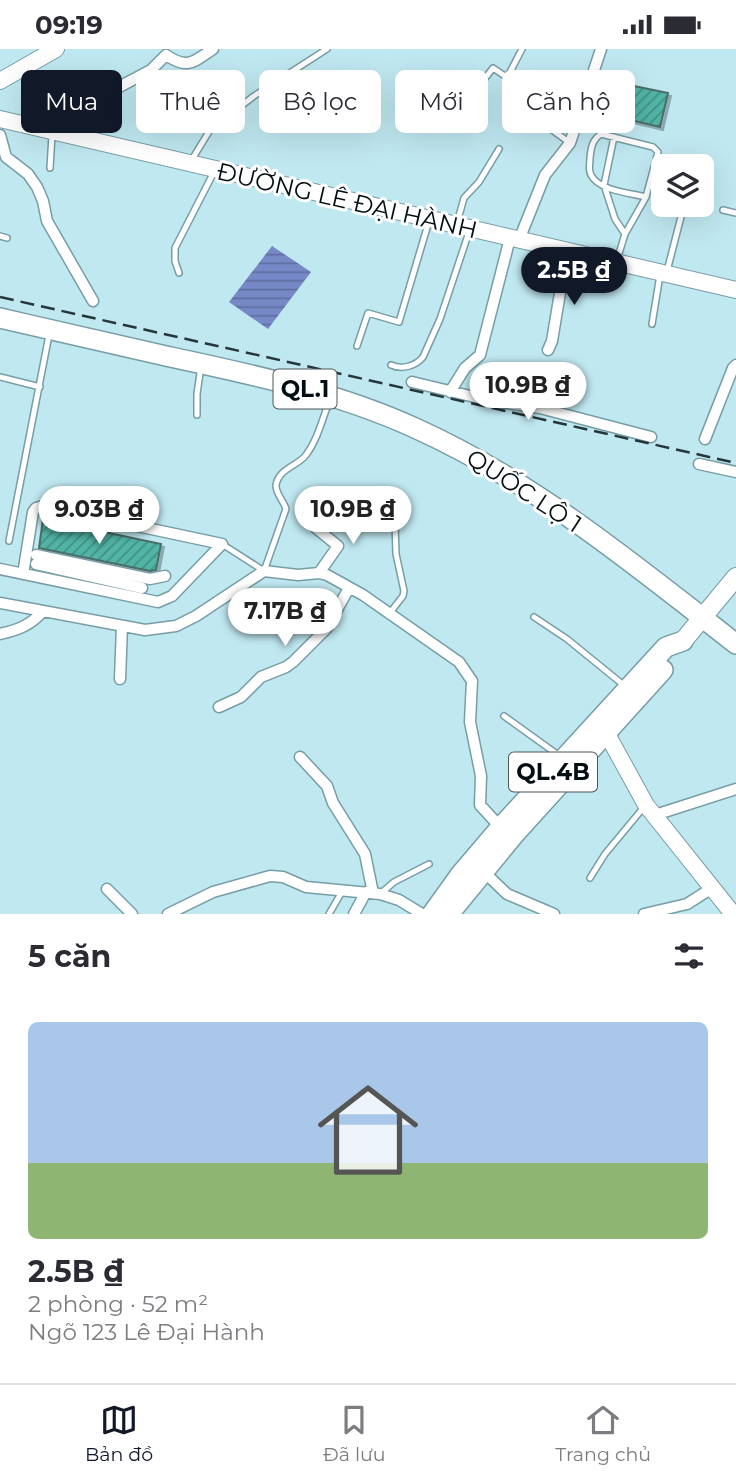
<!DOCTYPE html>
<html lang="vi">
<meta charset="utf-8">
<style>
body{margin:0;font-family:Montserrat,sans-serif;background:#f7f7f7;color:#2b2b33;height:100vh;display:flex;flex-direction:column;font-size:26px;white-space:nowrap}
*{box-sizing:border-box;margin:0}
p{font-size:23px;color:#7c7c81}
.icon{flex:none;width:38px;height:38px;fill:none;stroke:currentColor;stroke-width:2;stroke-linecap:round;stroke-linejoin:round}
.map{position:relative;height:865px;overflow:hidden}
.details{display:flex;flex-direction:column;background:#fff;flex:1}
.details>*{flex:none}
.guide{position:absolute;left:21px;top:21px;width:695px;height:63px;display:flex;gap:14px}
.tools{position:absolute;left:651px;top:105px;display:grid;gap:14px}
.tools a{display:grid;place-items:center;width:63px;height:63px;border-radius:10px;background:#fff;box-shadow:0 7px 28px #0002;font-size:35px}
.price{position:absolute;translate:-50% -60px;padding:0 16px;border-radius:24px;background:#fff;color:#222;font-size:23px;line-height:46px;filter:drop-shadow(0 2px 4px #0008)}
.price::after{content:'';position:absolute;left:50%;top:42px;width:21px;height:16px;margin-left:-10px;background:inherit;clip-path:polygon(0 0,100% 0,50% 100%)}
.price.current{background:#111827;color:#fff}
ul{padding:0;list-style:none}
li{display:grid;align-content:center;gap:14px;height:371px;padding:0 28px}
li span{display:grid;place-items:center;height:217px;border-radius:10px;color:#555}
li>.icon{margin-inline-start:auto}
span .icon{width:126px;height:126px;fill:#fffc;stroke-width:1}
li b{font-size:30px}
h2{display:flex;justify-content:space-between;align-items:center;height:84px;padding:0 28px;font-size:30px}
.chip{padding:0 24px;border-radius:10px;background:#fff;box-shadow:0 7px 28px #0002;font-size:24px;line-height:63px}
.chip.current{background:#111827;color:#fff}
.status{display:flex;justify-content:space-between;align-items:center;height:49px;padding:0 35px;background:#fff;direction:ltr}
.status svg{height:19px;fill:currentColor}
.tab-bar{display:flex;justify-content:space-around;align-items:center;height:98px;border-top:2px solid #e1e1e2;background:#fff;font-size:19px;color:#7c7c81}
.tab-bar a{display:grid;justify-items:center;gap:4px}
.tab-bar .current{color:#111827}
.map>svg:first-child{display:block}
.water{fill:url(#water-rules)}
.building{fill:url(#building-hatch);stroke:#496e67;stroke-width:2;filter:url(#shadow)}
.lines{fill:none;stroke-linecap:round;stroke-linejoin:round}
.lane-casing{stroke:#779da5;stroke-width:8}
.street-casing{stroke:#779da5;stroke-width:13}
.secondary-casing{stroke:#779da5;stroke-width:18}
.primary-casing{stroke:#779da5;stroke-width:20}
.highway-casing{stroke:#779da5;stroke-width:22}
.lane{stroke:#fff;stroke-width:5}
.street{stroke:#fff;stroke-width:10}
.secondary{stroke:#fff;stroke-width:16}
.primary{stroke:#fff;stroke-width:18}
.highway{stroke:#fff;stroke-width:19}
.rail{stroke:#26373b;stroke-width:2.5;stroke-dasharray:14 7;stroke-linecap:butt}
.labels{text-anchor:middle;stroke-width:6;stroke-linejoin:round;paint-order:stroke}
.shield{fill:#fff;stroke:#4e5658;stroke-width:2}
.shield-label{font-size:23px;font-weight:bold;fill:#020e11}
.street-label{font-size:24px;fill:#020e11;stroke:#fff}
</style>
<div class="status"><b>09:19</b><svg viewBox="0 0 49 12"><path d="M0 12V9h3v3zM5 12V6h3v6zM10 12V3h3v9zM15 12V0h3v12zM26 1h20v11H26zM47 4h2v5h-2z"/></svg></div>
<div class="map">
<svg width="736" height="865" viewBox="0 0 736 865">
<defs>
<pattern id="water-rules" width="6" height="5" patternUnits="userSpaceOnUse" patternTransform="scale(1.75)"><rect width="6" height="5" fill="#7788c7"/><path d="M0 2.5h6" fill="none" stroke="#5f6ea0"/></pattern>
<pattern id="building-hatch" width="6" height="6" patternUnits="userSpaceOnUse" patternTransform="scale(1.75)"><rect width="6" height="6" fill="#51b4a5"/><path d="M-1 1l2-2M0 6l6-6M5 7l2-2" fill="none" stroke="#419185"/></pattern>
<filter id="shadow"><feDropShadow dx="3" dy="3" stdDeviation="0" flood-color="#0004"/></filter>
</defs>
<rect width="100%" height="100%" fill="#c0e8f1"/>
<path class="water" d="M272,197L311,223L268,280L229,253Z"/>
<path class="building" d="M634,37L668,44L660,78L626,70Z
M43,470L161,495L156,521L150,522L39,499Z"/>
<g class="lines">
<defs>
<path id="lane" d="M508,27L522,0
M476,41L493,19L533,46L525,61L570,94
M614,88L604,136L615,170L625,185
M191,112L210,81L254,47L327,0
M50,119L52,86
M723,161L736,164
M457,174L464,149L479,133L499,100
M0,187L7,189
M617,211L625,185L646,148L658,103L653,98L601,85C592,91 591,99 590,109C590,115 588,121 591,126C599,142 631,144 646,148
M667,222L682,164
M179,224L175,212V199L215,121
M652,275L660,226
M357,297L368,264L399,273L429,172
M391,316C402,321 416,317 423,308L440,270L469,183
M0,328L40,338
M197,366V345L201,317
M9,492L49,286
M222,495L264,522L286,460C284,453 275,443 276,436C279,419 298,417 306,406C318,390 323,368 330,350
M389,565L403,547L404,542L396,505L395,474
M534,568L567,590L626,638
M504,667L561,708
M590,829L605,805L644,758
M380,845L394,833L429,815
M329,865L343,841"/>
<path id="street" d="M89,31L99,46H104L151,21L166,6C188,21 193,13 213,0
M0,86L6,108L28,125L37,138L43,152L47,172L93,252
M519,191L545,126L570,94L601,0
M548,301L552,292L567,202
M412,333L487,351L540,359L651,388
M450,343L465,319L480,306L510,189
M705,390L733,319L736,316
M699,415L736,423
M316,479L338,497L319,524
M36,506L150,530L165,527
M36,515L142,539
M0,520L158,553L172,547L222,495
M23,525L33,463L36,459L43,457L222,495
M0,554L145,581L176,577L196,567L264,522L298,526L319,524L327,526L363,546L459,613L472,632L470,673L481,727L480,756L502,780
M0,585C18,581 31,576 43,562
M120,630L122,577
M219,658L241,648L261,628L286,618L293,613L326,580L349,539
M300,708L327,737L333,754L365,805L373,844
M655,766L736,740
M483,822L507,845L554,865
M107,840L132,865
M168,865L213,843L270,827L283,828L306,838L380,845L399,851L422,865
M354,865L366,843
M644,865L687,855L712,839"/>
<path id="secondary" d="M0,32L56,0
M0,70L736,241
M607,685L646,756L733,865"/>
<path id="primary" d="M683,592L736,528"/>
<path id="highway" d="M0,269C55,282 110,294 166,307C250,325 336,343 415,379C533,432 635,516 736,595
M432,865L460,826L500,779L666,598L683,592
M449,865L513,787L663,621"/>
</defs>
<use href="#lane" class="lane-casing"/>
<use href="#street" class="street-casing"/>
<use href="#secondary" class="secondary-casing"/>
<use href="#primary" class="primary-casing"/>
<use href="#highway" class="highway-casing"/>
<use href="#lane" class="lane"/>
<use href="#street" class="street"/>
<use href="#secondary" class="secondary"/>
<use href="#primary" class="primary"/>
<use href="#highway" class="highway"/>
<path class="rail" d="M0,248L736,414"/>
</g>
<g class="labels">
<g class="shield">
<rect x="273.5" y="320.5" width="63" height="39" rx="5"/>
<rect x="509" y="703.5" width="88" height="39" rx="5"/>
</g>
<g class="shield-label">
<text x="305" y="348">QL.1</text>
<text x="553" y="731">QL.4B</text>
</g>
<g class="street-label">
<text transform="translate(347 152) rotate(13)" y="8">ĐƯỜNG LÊ ĐẠI HÀNH</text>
<text transform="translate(524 442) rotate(33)" y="8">QUỐC LỘ 1</text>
</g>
</g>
</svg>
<div class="tools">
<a><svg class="icon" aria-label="layers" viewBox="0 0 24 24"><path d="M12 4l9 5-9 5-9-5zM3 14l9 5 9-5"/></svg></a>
</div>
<b class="price current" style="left:574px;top:258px">2.5B ₫</b>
<b class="price" style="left:528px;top:373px">10.9B ₫</b>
<b class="price" style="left:99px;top:497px">9.03B ₫</b>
<b class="price" style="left:353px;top:497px">10.9B ₫</b>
<b class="price" style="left:285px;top:599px">7.17B ₫</b>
<div class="guide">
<a class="chip current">Mua</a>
<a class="chip">Thuê</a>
<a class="chip">Bộ lọc</a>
<a class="chip">Mới</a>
<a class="chip">Căn hộ</a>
</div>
</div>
<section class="details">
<h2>5 căn<svg class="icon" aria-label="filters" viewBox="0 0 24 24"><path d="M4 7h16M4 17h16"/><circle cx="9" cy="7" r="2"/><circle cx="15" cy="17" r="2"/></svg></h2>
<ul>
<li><span style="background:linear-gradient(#a9c7e8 65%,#8fb573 0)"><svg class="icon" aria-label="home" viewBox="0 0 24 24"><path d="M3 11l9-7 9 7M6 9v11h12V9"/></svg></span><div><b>2.5B ₫</b><p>2 phòng · 52 m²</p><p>Ngõ 123 Lê Đại Hành</p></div></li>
</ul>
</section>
<nav class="tab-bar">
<a class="current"><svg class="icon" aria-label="map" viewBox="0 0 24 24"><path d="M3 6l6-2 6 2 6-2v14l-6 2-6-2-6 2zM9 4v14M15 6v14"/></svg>Bản đồ</a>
<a><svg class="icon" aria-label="saved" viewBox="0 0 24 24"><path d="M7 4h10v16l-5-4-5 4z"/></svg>Đã lưu</a>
<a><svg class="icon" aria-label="home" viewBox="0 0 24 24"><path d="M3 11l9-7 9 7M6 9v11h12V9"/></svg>Trang chủ</a>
</nav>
